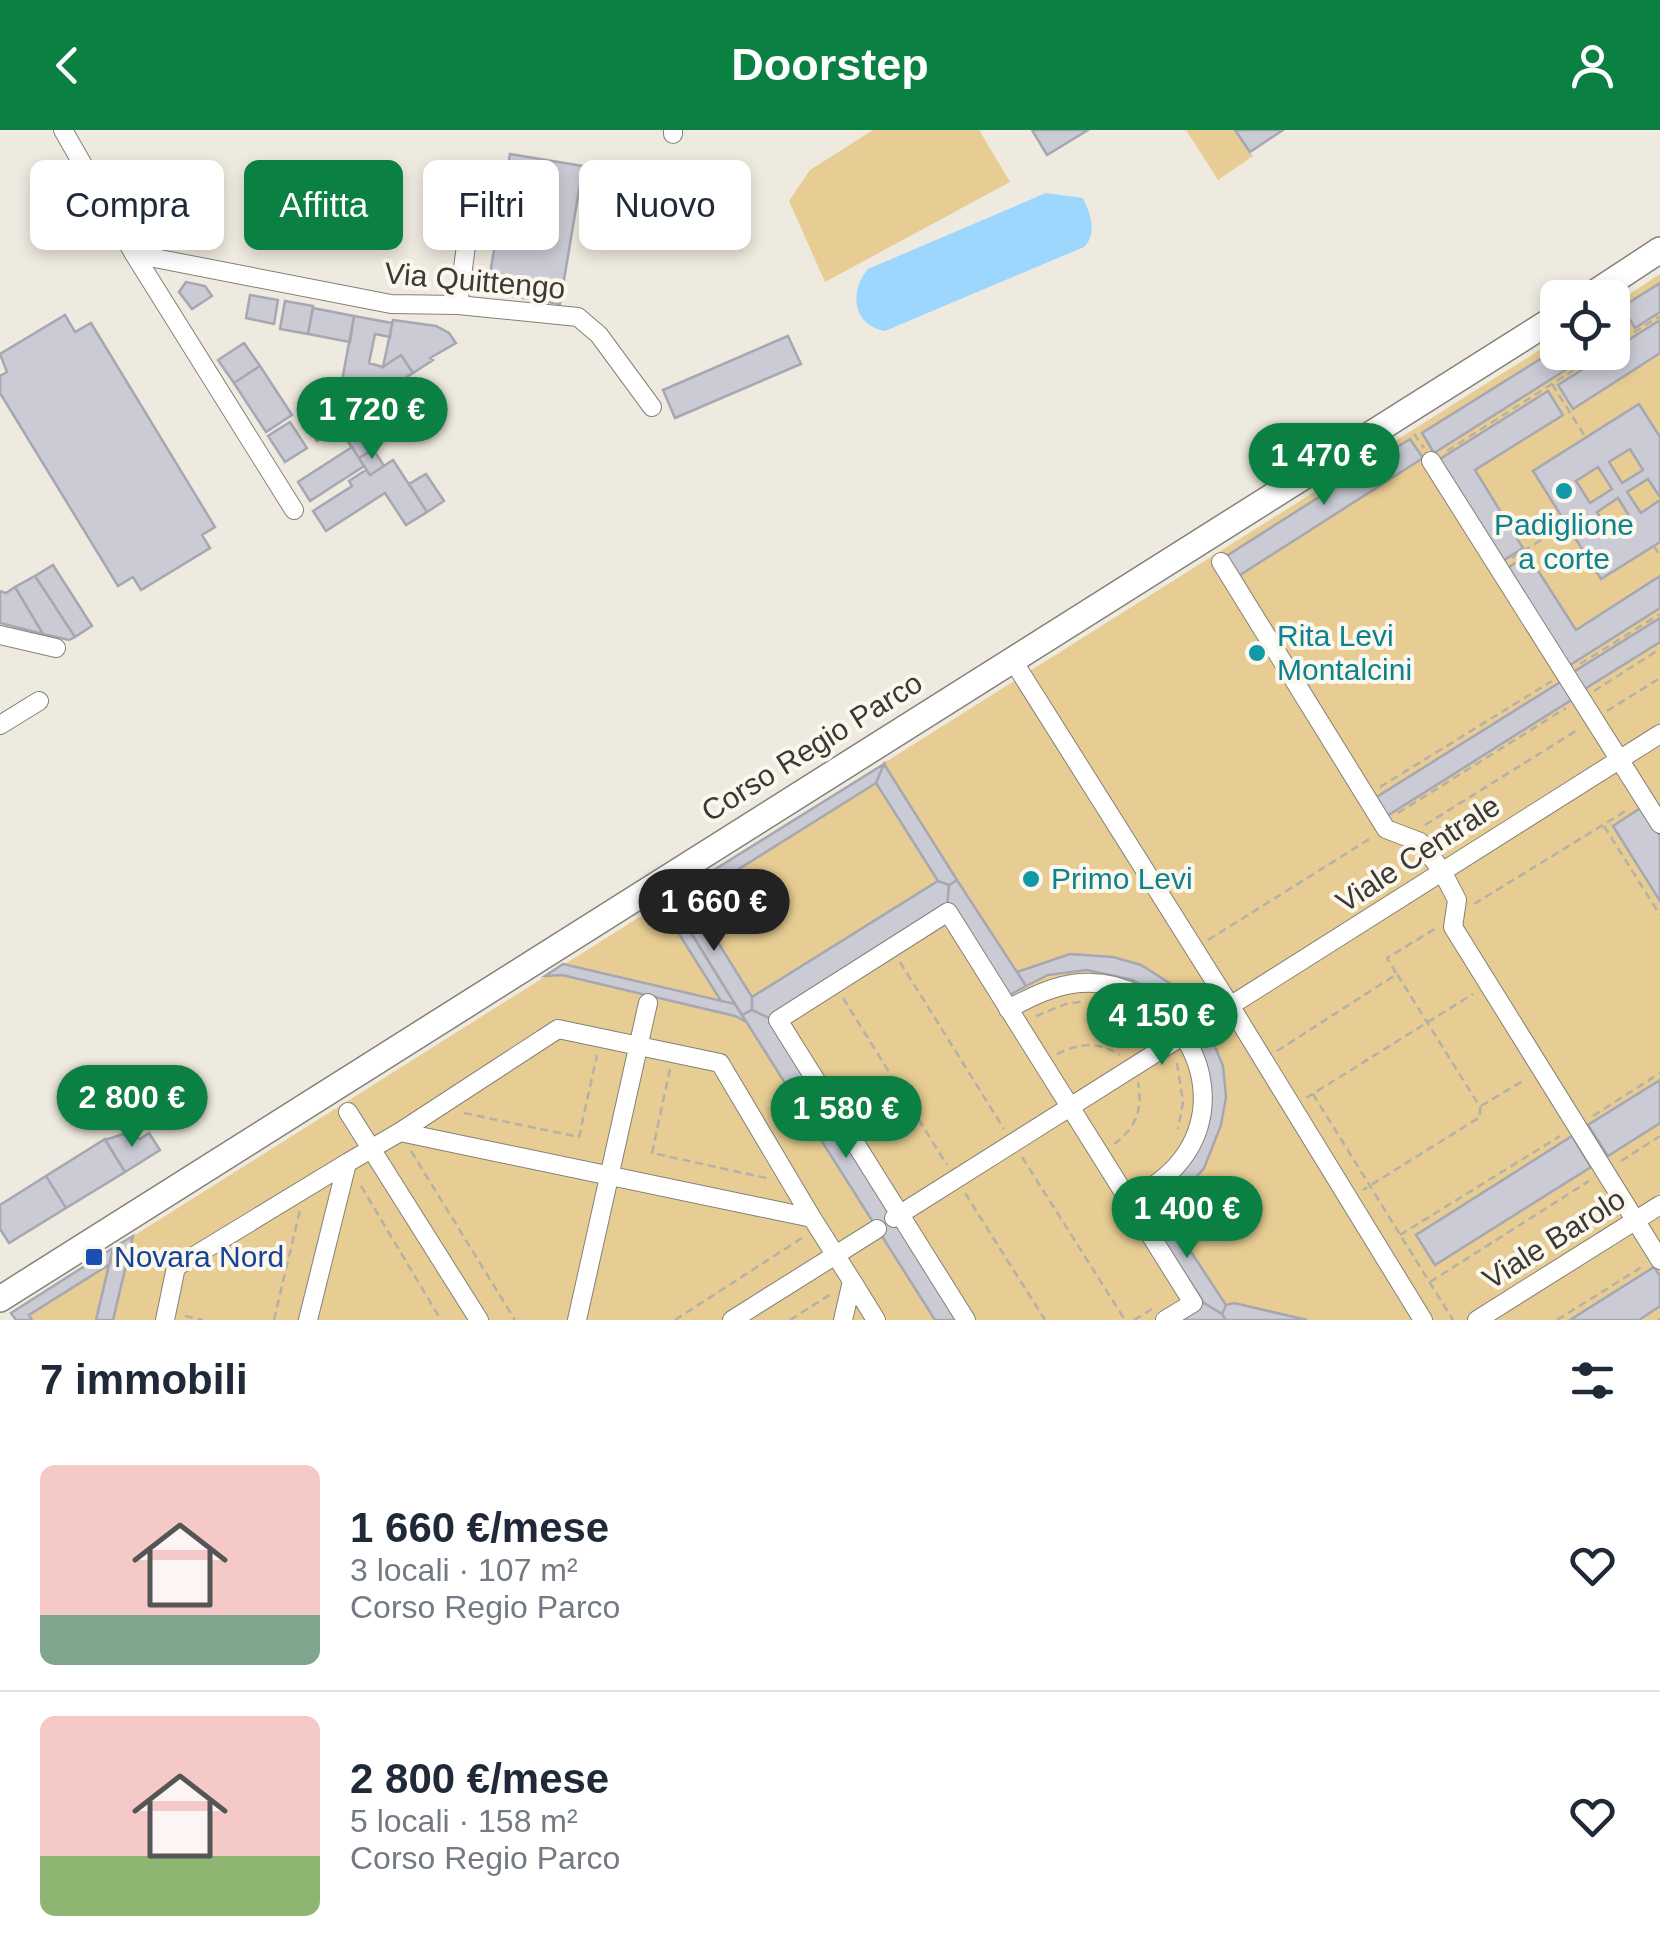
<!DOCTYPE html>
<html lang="it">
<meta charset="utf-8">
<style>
body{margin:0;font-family:Helvetica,sans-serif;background:#f2f2f3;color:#1f2937;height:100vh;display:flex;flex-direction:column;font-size:38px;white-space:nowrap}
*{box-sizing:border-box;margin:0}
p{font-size:32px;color:#747a83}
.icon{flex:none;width:55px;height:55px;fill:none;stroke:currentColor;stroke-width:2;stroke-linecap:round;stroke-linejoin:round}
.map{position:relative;height:1190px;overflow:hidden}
.panel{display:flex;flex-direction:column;background:#fff;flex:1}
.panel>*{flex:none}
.banner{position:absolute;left:30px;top:30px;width:1000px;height:90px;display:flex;gap:20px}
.tools{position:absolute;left:1540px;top:150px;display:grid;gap:20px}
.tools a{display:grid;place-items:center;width:90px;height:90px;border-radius:15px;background:#fff;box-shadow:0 5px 15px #0003;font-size:50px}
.price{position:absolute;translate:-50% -85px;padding:0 22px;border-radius:35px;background:#0b8043;color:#fff;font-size:32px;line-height:65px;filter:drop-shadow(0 2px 5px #0008)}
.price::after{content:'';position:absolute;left:50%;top:60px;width:30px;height:22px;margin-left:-15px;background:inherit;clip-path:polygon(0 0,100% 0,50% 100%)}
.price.selected{background:#222;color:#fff}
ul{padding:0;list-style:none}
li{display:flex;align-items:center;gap:30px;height:250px;padding:0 40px}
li+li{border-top:2px solid #e0e1e3}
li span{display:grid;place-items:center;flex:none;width:280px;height:200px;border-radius:15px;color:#555}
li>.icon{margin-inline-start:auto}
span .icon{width:120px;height:120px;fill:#fffc;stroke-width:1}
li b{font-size:42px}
h2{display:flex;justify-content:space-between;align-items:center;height:120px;padding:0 40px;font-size:42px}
.tag{padding:0 35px;border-radius:15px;background:#fff;box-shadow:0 5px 15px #0003;font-size:35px;line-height:90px}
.tag.selected{background:#0b8043;color:#fff}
header{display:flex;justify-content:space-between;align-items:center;height:130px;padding:0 40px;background:#0b8043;color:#fff;font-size:45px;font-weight:700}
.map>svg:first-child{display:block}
.green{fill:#e7cd93}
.water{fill:#9dd7fe}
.building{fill:#cbcbd6;stroke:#a7a7b2;stroke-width:2.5;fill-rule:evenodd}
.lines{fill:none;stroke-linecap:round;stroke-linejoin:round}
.street-casing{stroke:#858076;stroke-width:20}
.secondary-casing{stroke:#858076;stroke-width:28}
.path{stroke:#b5b1a8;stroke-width:2.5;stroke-dasharray:8 5;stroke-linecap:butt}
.street{stroke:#fff;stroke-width:18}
.secondary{stroke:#fff;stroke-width:25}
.culture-dot{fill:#0f9aa8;stroke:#fcf7ec;stroke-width:4}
.transit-dot{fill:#1a4fb4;stroke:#fcf7ec;stroke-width:4}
.labels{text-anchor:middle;stroke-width:8;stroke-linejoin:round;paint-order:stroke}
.street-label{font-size:30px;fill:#3b3935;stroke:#fcf7ec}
.culture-label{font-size:30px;fill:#0d838f;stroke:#fcf7ec;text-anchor:start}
.transit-label{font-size:30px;fill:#164399;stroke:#fcf7ec;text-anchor:start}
</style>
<header><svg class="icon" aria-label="back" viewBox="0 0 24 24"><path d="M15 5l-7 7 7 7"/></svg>Doorstep<svg class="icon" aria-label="person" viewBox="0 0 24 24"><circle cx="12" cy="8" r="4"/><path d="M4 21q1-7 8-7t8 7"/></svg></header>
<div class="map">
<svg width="1660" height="1190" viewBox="0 0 1660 1190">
<rect width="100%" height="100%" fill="#efeadf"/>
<path class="green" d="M873,0H979L1010,52L825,152L789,71L810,40Z
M1186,0H1235L1253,26L1218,50Z
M1660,144V1190H16L11,1183L1557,209L1558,222H1612L1613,175Z"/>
<path class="water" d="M1046,63L1083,68C1090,83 1098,103 1084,117L885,201C852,195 849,161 868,139Z"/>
<path class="building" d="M1032,0H1088L1047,25Z
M1235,0H1283L1250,22Z
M510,24L583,36L560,174L487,162Z
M186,152L205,156L212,166L192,179L179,162Z
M1660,153V182L1635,198L1622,177Z
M250,165L278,170L274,194L246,188Z
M285,171L313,176L308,204L280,199Z
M313,178L354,186L350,212L308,204Z
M65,185L75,202L91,193L215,397L202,405L210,418L141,460L133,447L118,456L0,263V246L7,242L0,224Z
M354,186L392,193L390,207L375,204L369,233L383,237L401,225L413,243L358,278L341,256Z
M393,190L436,196L449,203L456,213L430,228L433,230L413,243L401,225L383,237Z
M1660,190V223L1573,279L1558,255Z
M788,206L801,234L675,288L663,260Z
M244,213L260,236L234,253L218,230Z
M1558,218V222H1594L1434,323L1422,303Z
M260,236L292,285L266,302L234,253Z
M1548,261L1563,285L1475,340L1523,418L1501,432L1437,331Z
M345,267L357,287L317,311L305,292Z
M1639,274L1660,307V367L1648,349L1627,362L1641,383L1660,370V412L1601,449L1533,341ZM1630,319L1643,340L1622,353L1609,332ZM1598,337L1612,359L1590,373L1576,351ZM1618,368L1631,389L1610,403L1597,382Z
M361,284L381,314L359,328L339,298Z
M290,292L307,318L285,332L268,306Z
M1410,309L1423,328L1237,447L1225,427Z
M352,317L364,336L310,371L298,352Z
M373,319L384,336L370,345L359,328Z
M393,330L427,382L406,395L385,363L326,401L313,381L352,356L349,351L366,340L370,345Z
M426,344L444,371L427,382L409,354Z
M1528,425L1576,500L1660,446V478L1567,537L1506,439Z
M53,435L92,496L75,507L35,446Z
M35,446L75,507L69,510L43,504L15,457Z
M15,457L43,504L0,493V461L6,463Z
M1660,488V512L1583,560L1572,543Z
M1562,551L1573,569L1387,686L1375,668Z
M884,634L876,653L691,769L669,768Z
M884,634L957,750L949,755L938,751L876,653Z
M1642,677L1660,706V771L1613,696Z
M957,750L1026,856L1006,867L947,776L949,755Z
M938,751L949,755L947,776L771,889L752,880V867Z
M669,768L691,769L752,867V880L742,885Z
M684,791L735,874L721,871L674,796Z
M1070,824L1113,827L1141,835L1171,854L1201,883L1223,936L1226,967L1221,995L1204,1038L1181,1065L1148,1087L1139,1073L1205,990L1207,939L1186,891L1162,867L1133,850L1087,840L1048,845L1026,856L1017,842Z
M563,834L735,874L746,892L735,886L562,845L545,846Z
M752,880L771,889L956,1190H935L742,885Z
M1660,950V993L1608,1026L1588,995Z
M149,1003L160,1020L125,1042L105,1010L123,1004L140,1009Z
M1572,1006L1591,1037L1435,1135L1416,1105Z
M105,1009L125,1042L66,1078L46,1046Z
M46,1046L66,1078L9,1113L0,1099V1075Z
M1162,1078L1226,1175L1222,1184L1204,1173L1148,1087Z
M133,1106L113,1190H96L113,1118Z
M113,1118L110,1134L29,1185L32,1190H16L11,1183Z
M1654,1137L1660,1146V1176L1639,1190H1570Z
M1204,1173L1222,1184L1226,1190H1177Z
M1234,1173L1307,1190H1226L1222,1184L1226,1175Z"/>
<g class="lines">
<defs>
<path id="street" d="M63,0L134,124L294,380
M673,0V4
M134,124L391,174L458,175L578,187L599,205L652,277
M458,175L476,42
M1431,331L1660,694
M1221,432L1386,699L1420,712L1442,741L1457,770L1453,797L1660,1130
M0,505L56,518
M1012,529L1231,877L1423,1190
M0,595L39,571
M1008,879C1031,867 1054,855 1080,853C1166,846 1235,946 1187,1022C1172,1045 1153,1057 1130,1071
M1206,891L1660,604
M348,982L479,1190
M400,1002L558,899L720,933L812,1088
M894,1088L1192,900
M852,1151L876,1190
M165,1190L176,1137L347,1033
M308,1190L347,1033L400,1002L812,1088L852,1151L843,1190
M577,1190L648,873
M732,1190L877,1099
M966,1190L778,890L948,782L1193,1173L1165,1190
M1477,1190L1660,1075"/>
<path id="secondary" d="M1587,168L1660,120
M0,1169L1558,186"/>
</defs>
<use href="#street" class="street-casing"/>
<use href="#secondary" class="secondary-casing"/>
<path class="path" d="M1612,216L1660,186
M1552,254L1586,308
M1414,304L1424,318
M1447,321L1602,222
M1654,416L1660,426
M1512,428L1567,394
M1580,534L1660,484
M1594,561L1660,519
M1607,581L1660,548
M1380,657L1552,551
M1398,683L1566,578
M1425,695L1579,599
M1604,696L1660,785
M1474,774L1629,679
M1208,810L1371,708
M900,832L1004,999
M1396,843L1387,828L1438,797
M843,868L947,1035
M1098,872L1133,883
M1036,886L1066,874L1085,871
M1277,921L1397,844L1480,977V987L1363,1060
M1057,924C1080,913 1098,911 1120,925
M1177,933L1183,972L1178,999
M670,939L652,1023L771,1049
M1313,964L1453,1190
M1306,968L1473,864
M1481,976L1526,949
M464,983L579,1007L597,925
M1593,986L1660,943
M1114,1014C1136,998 1143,979 1138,952
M411,1021L515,1190
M1022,1027L1125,1190
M1621,1031L1660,1006
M361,1056L441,1190
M965,1063L1045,1190
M1400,1105L1560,1006
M1430,1152L1589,1051
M185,1186L203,1190
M274,1190L300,1080
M675,1190L805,1106
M790,1190L831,1164
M1134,1190L1152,1179
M1557,1190L1645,1135
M1658,1190L1660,1189"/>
<use href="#street" class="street"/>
<use href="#secondary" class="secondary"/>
</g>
<g class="culture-dot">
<circle cx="1564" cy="361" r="10"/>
<circle cx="1257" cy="523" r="10"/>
<circle cx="1031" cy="749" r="10"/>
</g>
<rect class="transit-dot" x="84" y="1117" width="20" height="20" rx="5"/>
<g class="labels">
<g class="street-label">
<text transform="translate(475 151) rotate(5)" y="10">Via Quittengo</text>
<text transform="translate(812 617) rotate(-32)" y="10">Corso Regio Parco</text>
<text transform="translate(1418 724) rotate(-33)" y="10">Viale Centrale</text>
<text transform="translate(1554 1109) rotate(-32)" y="10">Viale Barolo</text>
</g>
<g class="culture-label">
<text x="1564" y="405" text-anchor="middle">Padiglione<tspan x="1564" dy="34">a corte</tspan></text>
<text x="1277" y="516">Rita Levi<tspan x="1277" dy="34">Montalcini</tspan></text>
<text x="1051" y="759">Primo Levi</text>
</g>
<g class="transit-label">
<text x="114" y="1137">Novara Nord</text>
</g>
</g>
</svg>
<div class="tools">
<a><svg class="icon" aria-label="locate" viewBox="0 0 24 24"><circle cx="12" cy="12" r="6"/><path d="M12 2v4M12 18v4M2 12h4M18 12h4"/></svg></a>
</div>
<b class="price" style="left:372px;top:332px">1 720 €</b>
<b class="price" style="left:1324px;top:378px">1 470 €</b>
<b class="price selected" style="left:714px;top:824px">1 660 €</b>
<b class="price" style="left:1162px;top:938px">4 150 €</b>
<b class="price" style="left:132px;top:1020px">2 800 €</b>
<b class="price" style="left:846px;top:1031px">1 580 €</b>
<b class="price" style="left:1187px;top:1131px">1 400 €</b>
<div class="banner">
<a class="tag">Compra</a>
<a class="tag selected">Affitta</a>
<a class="tag">Filtri</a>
<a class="tag">Nuovo</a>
</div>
</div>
<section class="panel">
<h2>7 immobili<svg class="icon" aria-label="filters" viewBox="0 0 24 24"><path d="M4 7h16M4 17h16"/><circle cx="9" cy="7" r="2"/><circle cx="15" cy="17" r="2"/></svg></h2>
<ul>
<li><span style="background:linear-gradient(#f6c9c9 75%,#7fa58c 0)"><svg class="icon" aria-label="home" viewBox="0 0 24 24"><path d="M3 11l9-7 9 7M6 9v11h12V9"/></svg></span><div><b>1 660 €/mese</b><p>3 locali · 107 m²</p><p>Corso Regio Parco</p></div><svg class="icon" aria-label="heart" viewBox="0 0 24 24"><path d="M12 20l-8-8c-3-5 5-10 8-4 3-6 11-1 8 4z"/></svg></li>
<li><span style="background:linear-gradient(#f6c9c9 70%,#8fb573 0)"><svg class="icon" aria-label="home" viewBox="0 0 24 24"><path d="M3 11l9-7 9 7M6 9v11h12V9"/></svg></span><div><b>2 800 €/mese</b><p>5 locali · 158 m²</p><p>Corso Regio Parco</p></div><svg class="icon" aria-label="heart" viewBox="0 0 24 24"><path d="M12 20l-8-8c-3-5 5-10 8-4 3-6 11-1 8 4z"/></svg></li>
</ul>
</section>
